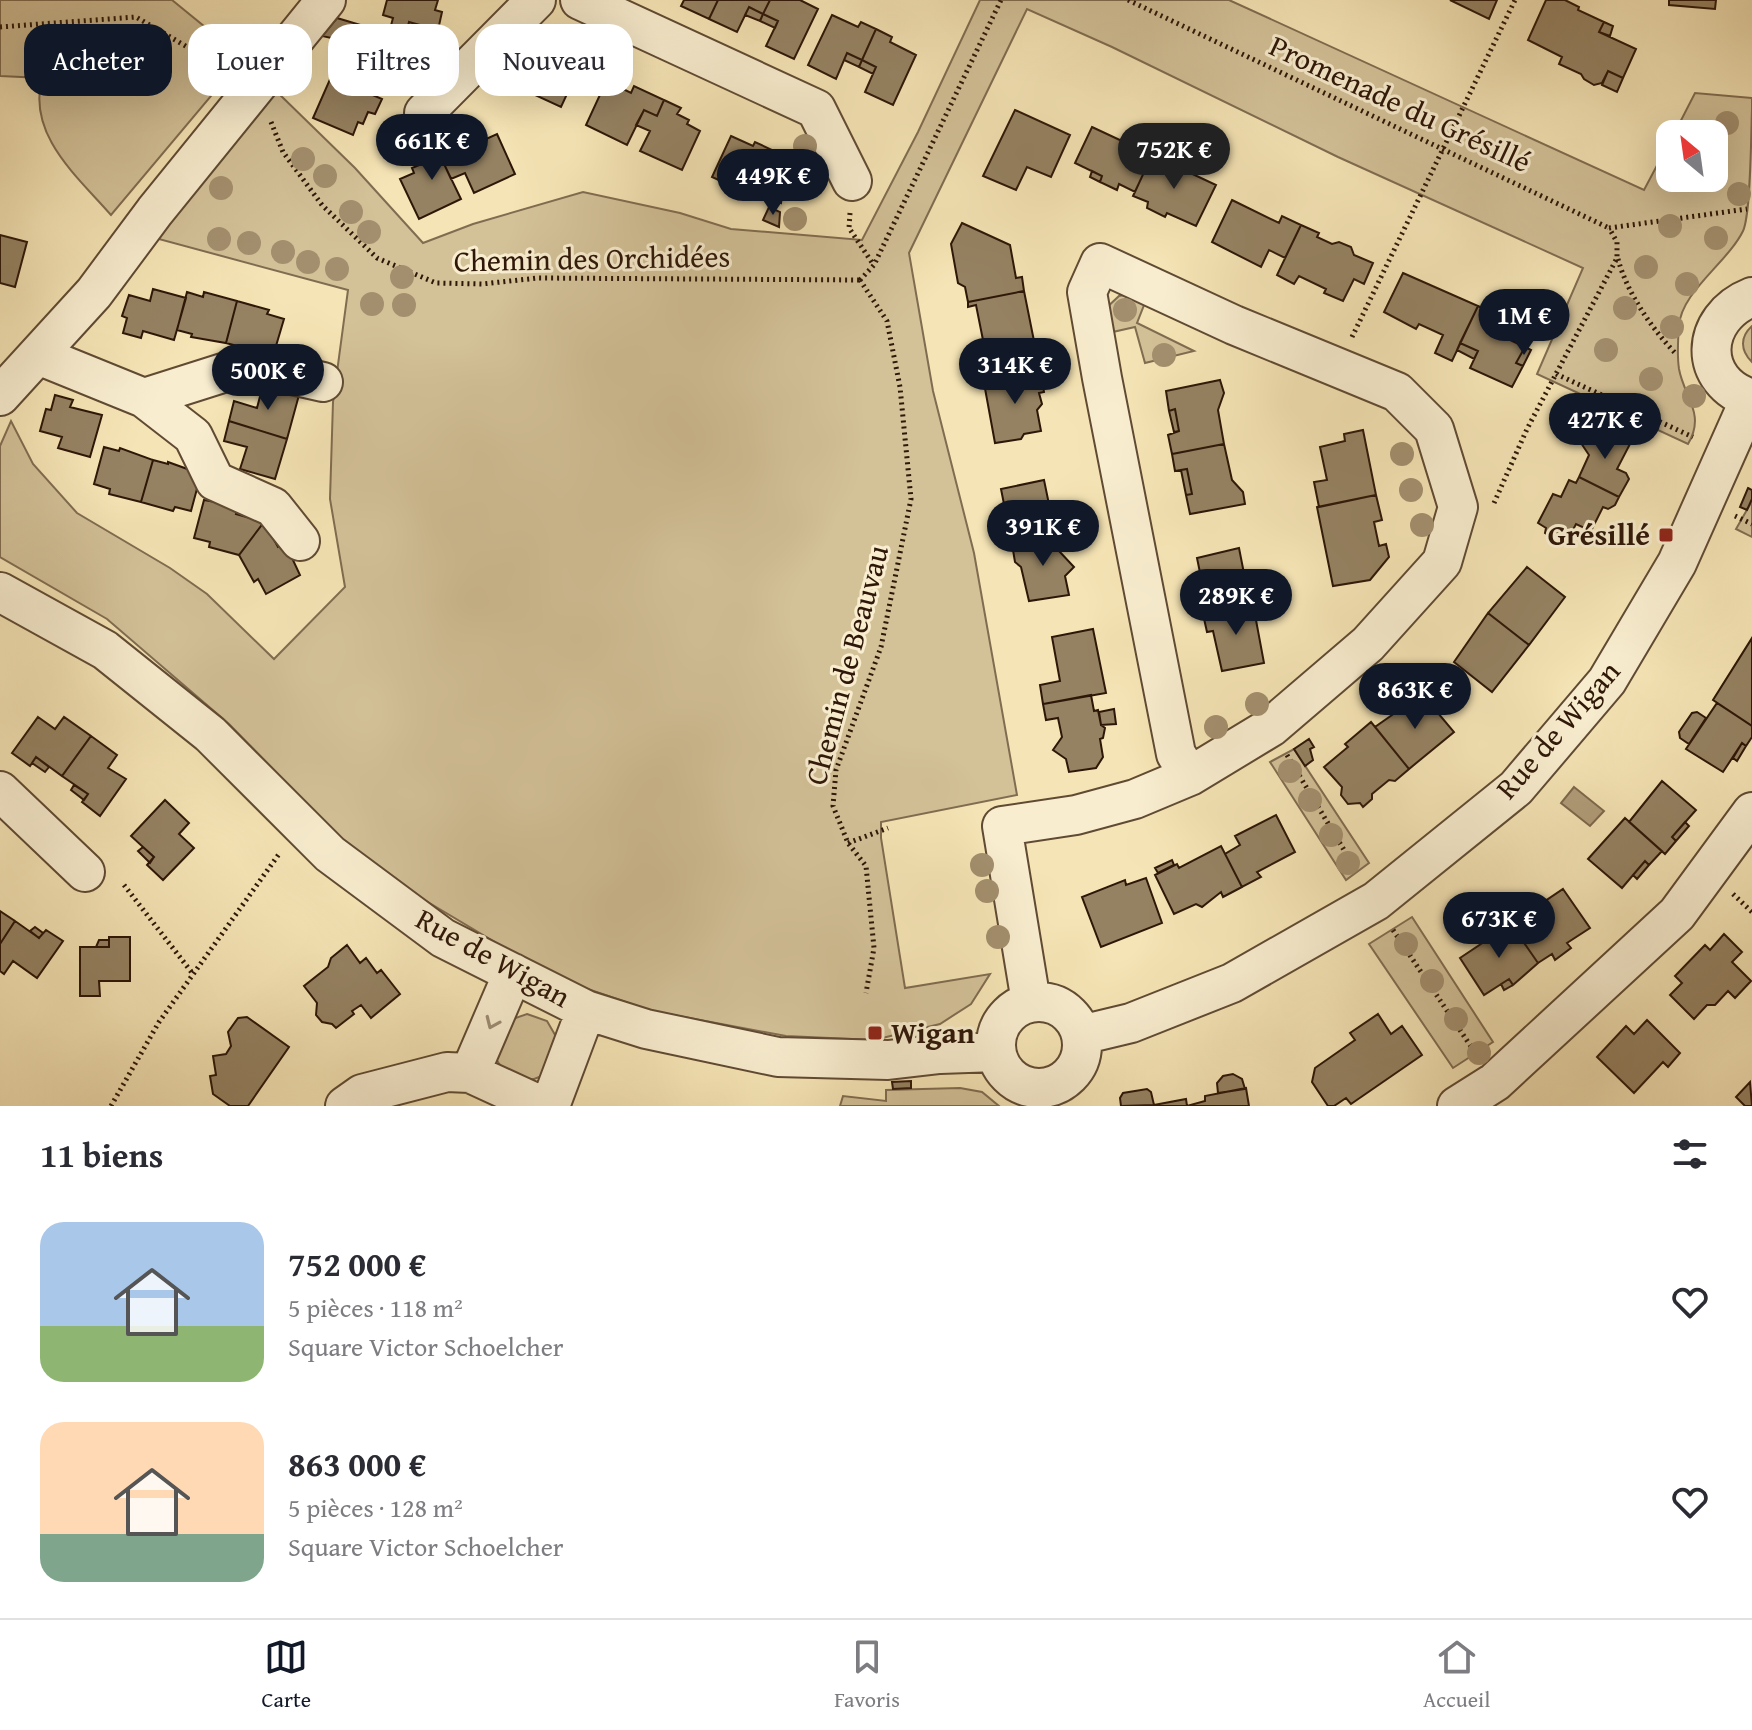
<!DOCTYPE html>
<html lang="fr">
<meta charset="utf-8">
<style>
body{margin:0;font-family:"Gentium Book Plus",serif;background:#f7f7f7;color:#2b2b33;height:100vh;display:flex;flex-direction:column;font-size:30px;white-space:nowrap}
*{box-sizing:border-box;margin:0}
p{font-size:26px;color:#7c7c81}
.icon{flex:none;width:44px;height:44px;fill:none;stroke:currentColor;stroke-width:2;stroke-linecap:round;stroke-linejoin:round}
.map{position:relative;height:1106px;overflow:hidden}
.details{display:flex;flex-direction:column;background:#fff;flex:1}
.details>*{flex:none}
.banner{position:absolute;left:24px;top:24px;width:800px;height:72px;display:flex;gap:16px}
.needle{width:52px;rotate:331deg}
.tools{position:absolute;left:1656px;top:120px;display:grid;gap:16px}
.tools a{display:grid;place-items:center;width:72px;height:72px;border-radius:16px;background:#fff;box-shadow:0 8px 32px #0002;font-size:40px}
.price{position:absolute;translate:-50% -68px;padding:0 18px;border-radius:28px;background:#111827;color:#fff;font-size:26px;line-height:52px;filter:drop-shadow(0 2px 4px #0008)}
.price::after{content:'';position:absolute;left:50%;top:48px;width:24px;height:18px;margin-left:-12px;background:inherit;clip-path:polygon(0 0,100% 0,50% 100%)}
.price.selected{background:#222;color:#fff}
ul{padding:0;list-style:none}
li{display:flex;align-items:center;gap:24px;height:200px;padding:0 40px}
li span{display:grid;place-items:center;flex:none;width:224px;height:160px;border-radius:24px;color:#555}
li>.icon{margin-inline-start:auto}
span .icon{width:96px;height:96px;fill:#fffc;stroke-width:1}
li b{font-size:34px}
h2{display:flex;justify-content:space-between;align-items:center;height:96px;padding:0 40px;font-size:34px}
.pill{padding:0 28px;border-radius:24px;background:#fff;box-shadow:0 8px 32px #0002;font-size:28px;line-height:72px}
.pill.selected{background:#111827;color:#fff}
.menu{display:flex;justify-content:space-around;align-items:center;height:112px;border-top:2px solid #e1e1e2;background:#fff;font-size:22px;color:#7c7c81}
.menu a{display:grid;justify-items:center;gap:4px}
.menu .selected{color:#111827}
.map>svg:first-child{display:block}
.green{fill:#d3c198;stroke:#806c50;stroke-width:2}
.water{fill:#b19e7a;stroke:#7d684c;stroke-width:2}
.building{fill:#958262;stroke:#2e1708;stroke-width:2}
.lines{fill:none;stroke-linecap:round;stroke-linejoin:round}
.minor-casing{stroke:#604a33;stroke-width:42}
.path{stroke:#2e1708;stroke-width:5;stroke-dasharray:2 4;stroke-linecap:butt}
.minor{stroke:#f8edcf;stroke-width:38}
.tree{fill:#a38f6e}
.oneway{stroke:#9d8d75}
.poi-dot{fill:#8f2418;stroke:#f8edcf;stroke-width:3}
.labels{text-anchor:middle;stroke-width:6;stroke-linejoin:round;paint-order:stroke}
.street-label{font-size:30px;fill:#2e1708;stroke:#f8edcf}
.poi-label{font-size:30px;font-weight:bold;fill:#2e1708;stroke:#f8edcf;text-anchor:end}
</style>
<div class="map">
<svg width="1752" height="1106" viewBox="0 0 1752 1106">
<rect width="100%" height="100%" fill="#f5e4b5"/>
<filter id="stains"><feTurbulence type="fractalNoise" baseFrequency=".0025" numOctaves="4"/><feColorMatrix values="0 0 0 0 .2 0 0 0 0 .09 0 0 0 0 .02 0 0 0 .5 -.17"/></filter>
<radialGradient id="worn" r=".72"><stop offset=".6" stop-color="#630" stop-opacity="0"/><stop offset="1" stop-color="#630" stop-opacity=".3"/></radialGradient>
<path class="green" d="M0,0H172L243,58L111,215C77,176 27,135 42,78L0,76Z
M980,0H1229L1644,190L1670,141V178H1714V134H1674L1695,93L1752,98V109C1751,133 1751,214 1743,231C1728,262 1681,292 1679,326C1678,339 1677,356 1679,369C1684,397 1706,414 1688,444L1537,374L1583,268L1338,157L1112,47L1027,9L909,253L933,391L974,553L1017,795L881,822V838L905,988L990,974L971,1004L940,1024L874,1040L786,1036L652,1011L579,986L505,948L411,892L336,834L229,724L107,619L0,557V446L11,421L33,464L77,513L170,568L207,594L274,659L345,587L330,499L333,402L348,290L155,238L274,89L355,168L423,243L473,224L583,192L680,213L731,229L862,240L918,132Z
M1129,294L1146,300L1137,323L1194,351L1145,363L1135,327L1104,334L1103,311L1119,296Z
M1752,326V362C1740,350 1740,337 1752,326Z
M1752,501V537L1736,529Z
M1294,749L1369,863L1346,880L1270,762Z
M1412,917L1493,1042L1453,1068L1369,944Z
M527,1014L547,1021L558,1040C555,1050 553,1064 547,1071C531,1089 505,1075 496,1059L507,1021Z
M960,1088L982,1092L999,1106H840L843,1096L886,1101V1090Z"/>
<path class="water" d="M1574,787L1604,811L1590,826L1561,803Z"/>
<path class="building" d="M387,0H438L435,10L442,12L438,30L409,22L405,37L389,33L393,18L383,15Z
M684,0H718L709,19L681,6Z
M718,0H770L763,14L749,7L737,32L709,19Z
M770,0H800L818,9L794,59L766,46L778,21L763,14Z
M1450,0H1497L1489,19Z
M1546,0H1565L1579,7L1578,10L1604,22L1599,32L1636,49L1623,78L1608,71L1602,83L1594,85L1584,79L1581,74L1559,64L1562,57L1528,40Z
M1669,0H1716L1715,9L1669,5Z
M749,7L763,14L760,21L745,15Z
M763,14L778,21L775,28L760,21Z
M832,15L858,27L861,22L876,29L862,60L847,53L836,79L808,65Z
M337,18L367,27L363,45L322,36Z
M409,22L425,27L417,58L410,57L407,70L402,68L398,82L356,71L367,27L405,37Z
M1604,22L1613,26L1610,36L1599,32Z
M876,29L892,37L890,42L916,55L893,105L865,92L876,67L862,60Z
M528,37L560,52L558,56L580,66L561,107L522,89L524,83L509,76Z
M847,53L862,60L859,67L844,60Z
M862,60L876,67L873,74L859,67Z
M1608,71L1623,78L1617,92L1602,85Z
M331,77L382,99L375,114L368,112L363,124L358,122L353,135L313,118Z
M604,86L617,92L619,87L631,93L634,86L664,100L657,116L644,110L627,145L586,125Z
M664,100L681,108L677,114L689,120L687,124L700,131L682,170L640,151L650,131L636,125L644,110L657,116Z
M1015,110L1070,135L1051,177L1027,167L1016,190L983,176Z
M1092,127L1152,155L1135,192L1119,184L1117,190L1100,182L1102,176L1075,163Z
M497,134L515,174L474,193L465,173L451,179L444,164L458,157L450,142L467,135L469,141L481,136L484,140Z
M731,136L753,146L755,142L787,157L781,203L754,190L752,195L712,177Z
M450,142L458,157L444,164L461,199L419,219L400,179L414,173L412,168L424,163L420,156Z
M1152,155L1216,185L1196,226L1167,213L1165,217L1147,208L1148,202L1133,196Z
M1092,171L1102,176L1100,182L1090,177Z
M1232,200L1279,223L1282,216L1301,225L1285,258L1269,250L1261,267L1212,242Z
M769,207L780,212L779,227L763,220Z
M962,223L1010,245L1016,278L1022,277L1024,291L968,302L965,287L958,283L951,244Z
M1301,225L1319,233L1317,237L1332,244L1339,242L1351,247L1354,255L1373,263L1364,284L1354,279L1343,301L1324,293L1326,289L1299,276L1294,284L1277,275Z
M0,235L27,242L15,287L0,283Z
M1403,273L1478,306L1452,361L1435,353L1443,335L1419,324L1416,329L1384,312Z
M153,289L186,298L174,340L143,331L141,338L123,333L127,318L122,316L129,295L150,301Z
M1024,291L1034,341L985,350L976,305L968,307V302Z
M187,292L203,297L204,292L237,301L226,343L191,337L192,334L177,330Z
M237,301L269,310L267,314L284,319L273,356L240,350L241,347L226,343Z
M1478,306L1496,315L1489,330L1525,347L1516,363L1523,366L1512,387L1470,368L1478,351L1460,343Z
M1460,343L1478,351L1474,359L1457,350Z
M1525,347L1531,350L1523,366L1516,363Z
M1040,371L1044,392L1039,393L1042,404L1037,410L1041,431L1024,434L1021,439L995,443L984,383Z
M1220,380L1224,393L1218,410L1224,444L1172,454L1168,435L1179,431L1175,409L1169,411L1166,391Z
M263,385L299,395L287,439L229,421L234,401L257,408Z
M55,395L73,400L70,407L102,415L90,457L58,448L62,437L40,431L46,409L51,410Z
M1175,409L1179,431L1174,432L1169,411Z
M229,421L287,439L275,479L240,469L247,447L224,441Z
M1592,424L1630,444L1617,469L1626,473L1629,479L1619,497L1579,477L1589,455L1581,443Z
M1363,430L1376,495L1319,507L1314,482L1327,480L1320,447L1345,441L1344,434Z
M1224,444L1232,480L1243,492L1245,504L1190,514L1186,495L1192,494L1187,469L1175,471L1172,454Z
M104,447L119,451L120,448L153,460L141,502L109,494L110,489L94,484Z
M153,460L168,464V462L201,474L191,511L175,507L173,511L141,502Z
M1187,469L1192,494L1186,495L1181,470Z
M1579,477L1619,497L1615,505L1608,509L1603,507L1591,531L1576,524L1565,545L1545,533L1546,528L1538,523L1553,494L1561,497L1569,480L1576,483Z
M1044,480L1051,514H1058L1063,534L1012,544L1001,489Z
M1748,488L1752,490V499L1747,510L1740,507Z
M1376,495L1382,520L1374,522L1379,546L1386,544L1389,557L1370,580L1333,586L1317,507Z
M204,500L238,506L236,514L264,522L239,555L209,547L210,542L194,538Z
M264,522L278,547L285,543L300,575L266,594L258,579L254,582L239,555Z
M1056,535L1059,551L1074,567L1065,576L1069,595L1029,601L1021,567L1015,562L1012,544Z
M1239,548L1250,604L1203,614L1199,594L1204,592L1197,558Z
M1527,567L1565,597L1529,645L1488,613Z
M1253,604L1264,663L1222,671L1213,631L1207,632L1203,614Z
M1488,613L1529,645L1492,692L1454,662Z
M1093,629L1106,693L1043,704L1040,685L1060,681L1052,637Z
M1752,638V726L1713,700Z
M1441,679L1458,696L1437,712L1422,694Z
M1422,694L1454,732L1409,769L1375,727Z
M1091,695L1094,711L1098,710L1101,725L1105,728L1103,738L1100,739L1103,757L1096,768L1069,772L1066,759L1053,750L1062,737L1058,718L1046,720L1043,704Z
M1717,703L1752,726V737L1746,746L1742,743L1723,772L1686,749Z
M1114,709L1116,724L1101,725L1099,712Z
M1697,712L1706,718L1689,744L1680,738L1679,732L1692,713Z
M38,717L55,729L64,717L91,736L62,776L36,757L30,766L12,753Z
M1371,722L1409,769L1395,781L1389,780L1372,794V799L1363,807L1360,803L1348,804L1341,795L1342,787L1324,767L1348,747L1345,744Z
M91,736L117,755L108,768L126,779L100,816L82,802L88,794L62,776Z
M1309,739L1314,747L1310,749L1313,760L1305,766L1294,749Z
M1742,743L1746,746L1737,761L1733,758Z
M36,757L49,767L45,772L32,763Z
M1662,781L1696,810L1672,837L1676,841L1665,854L1629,822Z
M74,785L88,794L84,800L71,790Z
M165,800L189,823L179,834L194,848L163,880L147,865L154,857L131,836Z
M1276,815L1295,852L1257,872L1261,877L1242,887L1225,854L1240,845L1235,836Z
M1625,818L1662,851L1649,865L1645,861L1622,888L1588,859Z
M1685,822L1689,826L1676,841L1672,837Z
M1221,846L1242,887L1223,897L1221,892L1202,907L1196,904L1174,914L1155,875L1177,864L1179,868Z
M143,847L154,857L150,863L138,851Z
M1172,860L1174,865L1158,873L1155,868Z
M1645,861L1649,865L1637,879L1633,875Z
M1146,878L1162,923L1101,947L1082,897L1125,880L1126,885Z
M1563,889L1590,928L1567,943L1571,948L1555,960L1552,954L1538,963L1511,924Z
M0,911L15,921L0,944Z
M15,921L39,938L46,930L63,941L37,978L13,961L4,974L0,971V944Z
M1511,924L1538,963L1513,985L1509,979L1484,995L1460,958Z
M35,927L43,933L39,938L30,931Z
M1724,934L1742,952L1732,962L1751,981L1735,998L1728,991L1715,1005H1707L1694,1019L1670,995L1682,983L1675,976L1705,945L1710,950Z
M109,937H130V981H99L100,996H80V947H109Z
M99,940H109V947H96Z
M347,945L360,963L366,958L377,973L381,970L400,994L371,1018L361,1005L352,1011L354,1014L336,1028L332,1024L322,1022L316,1015L317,1003L304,986L328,967L331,958Z
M1509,979L1513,985L1504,990L1501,984Z
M1378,1014L1391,1034L1402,1026L1422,1055L1351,1104L1346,1098L1334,1106H1328L1312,1082L1315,1068L1355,1040L1350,1033Z
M247,1017L289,1047L248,1106H230L213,1094L210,1076L216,1075L213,1056L226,1054L231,1046L228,1032L238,1018Z
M1647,1020L1680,1053L1668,1067L1663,1062L1634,1093L1597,1057L1626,1026L1634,1034Z
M1233,1074L1242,1079L1245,1089L1218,1093L1217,1083L1223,1076Z
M911,1081V1088L893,1089L892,1082Z
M1750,1082L1752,1106H1745L1736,1097Z
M1246,1088L1249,1106H1187L1205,1101V1096Z
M1147,1089L1151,1092L1154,1105L1121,1106L1120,1098L1123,1093Z
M1186,1099L1187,1106H1151L1154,1105Z"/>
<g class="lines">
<defs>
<path id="minor" d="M580,0L816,109L852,181
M424,113L536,0
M1752,297C1699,318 1697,382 1752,399
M38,355L144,398L193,436L215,481L273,507L300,541
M0,396L94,293L155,211L326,0
M144,398L248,365L323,382
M0,592L105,650L210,734L330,854L443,938L586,1010L646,1029L778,1057L888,1060L940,1054L996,1052
M0,791L85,872
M996 1045a43 43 0 1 1 86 0a43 43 0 1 1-86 0Z
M1031,1002L1002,826L1076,815L1135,799L1190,776L1271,727L1368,644L1442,562L1458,507L1434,429L1397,392L1234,325L1100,263L1087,292L1102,378L1176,754L1190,776
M1081,1035L1131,1023L1232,983L1376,901L1516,788L1607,681L1677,563L1750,399
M470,1073L513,973
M345,1106L362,1094L447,1072L470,1073L542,1106
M550,1106L586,1010
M1457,1106L1495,1082L1677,914L1752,812"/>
</defs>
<use href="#minor" class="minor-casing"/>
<path class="path" d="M1128,0L1609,228
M0,27L136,17L225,69
M271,122L283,152L322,205L377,258L436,283L482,284L538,278L860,280
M850,213L849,228L873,264
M1609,228L1747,209
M1618,259C1627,293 1652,329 1677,355
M860,280L887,321L900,387L911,499L881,647L836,770L833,806L848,843L866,866L874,948L866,993
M860,280L874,265L1001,0
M1352,337L1515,0
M1556,374L1693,437
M1494,503L1527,429L1617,258V242L1609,228
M1735,516L1752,524
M1287,755L1356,870
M848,843L888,828
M124,885L193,974
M1733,894L1752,912
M1393,930L1476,1054
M111,1106L159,1022L279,854"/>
<use href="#minor" class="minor"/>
</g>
<g class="tree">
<circle cx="1727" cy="123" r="12"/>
<circle cx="805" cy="146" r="12"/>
<circle cx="303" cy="159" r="12"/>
<circle cx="325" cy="176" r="12"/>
<circle cx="803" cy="177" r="12"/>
<circle cx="221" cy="188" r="12"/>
<circle cx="1739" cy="194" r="12"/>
<circle cx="351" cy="212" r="12"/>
<circle cx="795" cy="219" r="12"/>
<circle cx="1670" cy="226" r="12"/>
<circle cx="369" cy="232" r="12"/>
<circle cx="1716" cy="238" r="12"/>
<circle cx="219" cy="239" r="12"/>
<circle cx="249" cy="243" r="12"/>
<circle cx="283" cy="252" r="12"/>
<circle cx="308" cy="262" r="12"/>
<circle cx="1646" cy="267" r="12"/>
<circle cx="337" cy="269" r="12"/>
<circle cx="402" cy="277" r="12"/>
<circle cx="1687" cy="284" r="12"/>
<circle cx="372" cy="304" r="12"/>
<circle cx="404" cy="305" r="12"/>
<circle cx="1625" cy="308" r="12"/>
<circle cx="1125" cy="310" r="12"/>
<circle cx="1672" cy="327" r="12"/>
<circle cx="1606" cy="350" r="12"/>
<circle cx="1164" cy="355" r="12"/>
<circle cx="1651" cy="379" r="12"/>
<circle cx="1694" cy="396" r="12"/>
<circle cx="1402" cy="454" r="12"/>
<circle cx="1411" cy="490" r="12"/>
<circle cx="1422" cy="525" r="12"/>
<circle cx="1257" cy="704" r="12"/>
<circle cx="1216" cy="727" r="12"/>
<circle cx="1290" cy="771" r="12"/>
<circle cx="1310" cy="800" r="12"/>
<circle cx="1331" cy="835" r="12"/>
<circle cx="1348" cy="863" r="12"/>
<circle cx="982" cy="865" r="12"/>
<circle cx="987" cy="891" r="12"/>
<circle cx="998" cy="937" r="12"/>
<circle cx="1406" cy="944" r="12"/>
<circle cx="1432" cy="981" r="12"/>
<circle cx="1456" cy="1019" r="12"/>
<circle cx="1479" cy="1053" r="12"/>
</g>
<defs><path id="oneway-chevron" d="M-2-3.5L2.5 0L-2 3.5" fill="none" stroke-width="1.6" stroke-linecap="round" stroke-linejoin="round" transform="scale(2)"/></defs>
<use class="oneway" href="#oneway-chevron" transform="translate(492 1023) rotate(114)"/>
<g class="poi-dot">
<rect x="1658" y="527" width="16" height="16" rx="4"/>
<rect x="867" y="1025" width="16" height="16" rx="4"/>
</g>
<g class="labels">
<g class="street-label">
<text transform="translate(1400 104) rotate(25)" y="10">Promenade du Grésillé</text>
<text transform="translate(592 259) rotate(-1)" y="10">Chemin des Orchidées</text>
<text transform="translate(847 665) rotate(-75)" y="10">Chemin de Beauvau</text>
<text transform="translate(1558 730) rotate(-49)" y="10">Rue de Wigan</text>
<text transform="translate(493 958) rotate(29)" y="10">Rue de Wigan</text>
</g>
<g class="poi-label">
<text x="1650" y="545">Grésillé</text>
<text x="891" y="1043" text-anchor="start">Wigan</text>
</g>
</g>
<rect width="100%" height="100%" filter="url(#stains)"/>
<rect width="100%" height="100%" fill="url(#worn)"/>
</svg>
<div class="tools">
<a><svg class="needle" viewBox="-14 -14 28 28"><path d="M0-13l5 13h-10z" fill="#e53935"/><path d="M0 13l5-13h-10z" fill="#7c7c81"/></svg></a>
</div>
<b class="price" style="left:432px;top:182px">661K €</b>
<b class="price selected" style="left:1174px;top:191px">752K €</b>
<b class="price" style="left:773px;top:217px">449K €</b>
<b class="price" style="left:1524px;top:357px">1M €</b>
<b class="price" style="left:1015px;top:406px">314K €</b>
<b class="price" style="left:268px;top:412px">500K €</b>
<b class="price" style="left:1605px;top:461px">427K €</b>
<b class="price" style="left:1043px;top:568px">391K €</b>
<b class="price" style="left:1236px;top:637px">289K €</b>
<b class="price" style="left:1415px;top:731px">863K €</b>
<b class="price" style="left:1499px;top:960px">673K €</b>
<div class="banner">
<a class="pill selected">Acheter</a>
<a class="pill">Louer</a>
<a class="pill">Filtres</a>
<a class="pill">Nouveau</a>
</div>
</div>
<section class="details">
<h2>11 biens<svg class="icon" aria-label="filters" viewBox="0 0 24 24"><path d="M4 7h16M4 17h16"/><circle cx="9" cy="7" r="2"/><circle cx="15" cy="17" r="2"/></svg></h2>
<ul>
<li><span style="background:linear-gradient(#a9c7e8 65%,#8fb573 0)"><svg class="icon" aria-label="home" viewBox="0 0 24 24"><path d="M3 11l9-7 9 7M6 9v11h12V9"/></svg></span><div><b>752 000 €</b><p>5 pièces · 118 m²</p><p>Square Victor Schoelcher</p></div><svg class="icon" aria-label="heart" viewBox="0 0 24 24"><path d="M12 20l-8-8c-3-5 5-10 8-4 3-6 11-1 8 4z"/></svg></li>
<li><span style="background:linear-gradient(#ffd9b3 70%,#7fa58c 0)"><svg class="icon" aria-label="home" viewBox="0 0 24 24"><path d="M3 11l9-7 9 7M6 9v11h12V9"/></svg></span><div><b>863 000 €</b><p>5 pièces · 128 m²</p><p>Square Victor Schoelcher</p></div><svg class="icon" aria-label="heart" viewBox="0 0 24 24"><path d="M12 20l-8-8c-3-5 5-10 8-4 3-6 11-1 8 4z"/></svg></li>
</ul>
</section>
<nav class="menu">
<a class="selected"><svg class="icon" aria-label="map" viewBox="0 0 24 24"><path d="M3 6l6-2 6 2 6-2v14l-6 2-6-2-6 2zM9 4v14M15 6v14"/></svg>Carte</a>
<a><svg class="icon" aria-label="saved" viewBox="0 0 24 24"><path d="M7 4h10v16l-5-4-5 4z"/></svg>Favoris</a>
<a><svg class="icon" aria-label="home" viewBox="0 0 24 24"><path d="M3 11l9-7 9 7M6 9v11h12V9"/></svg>Accueil</a>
</nav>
